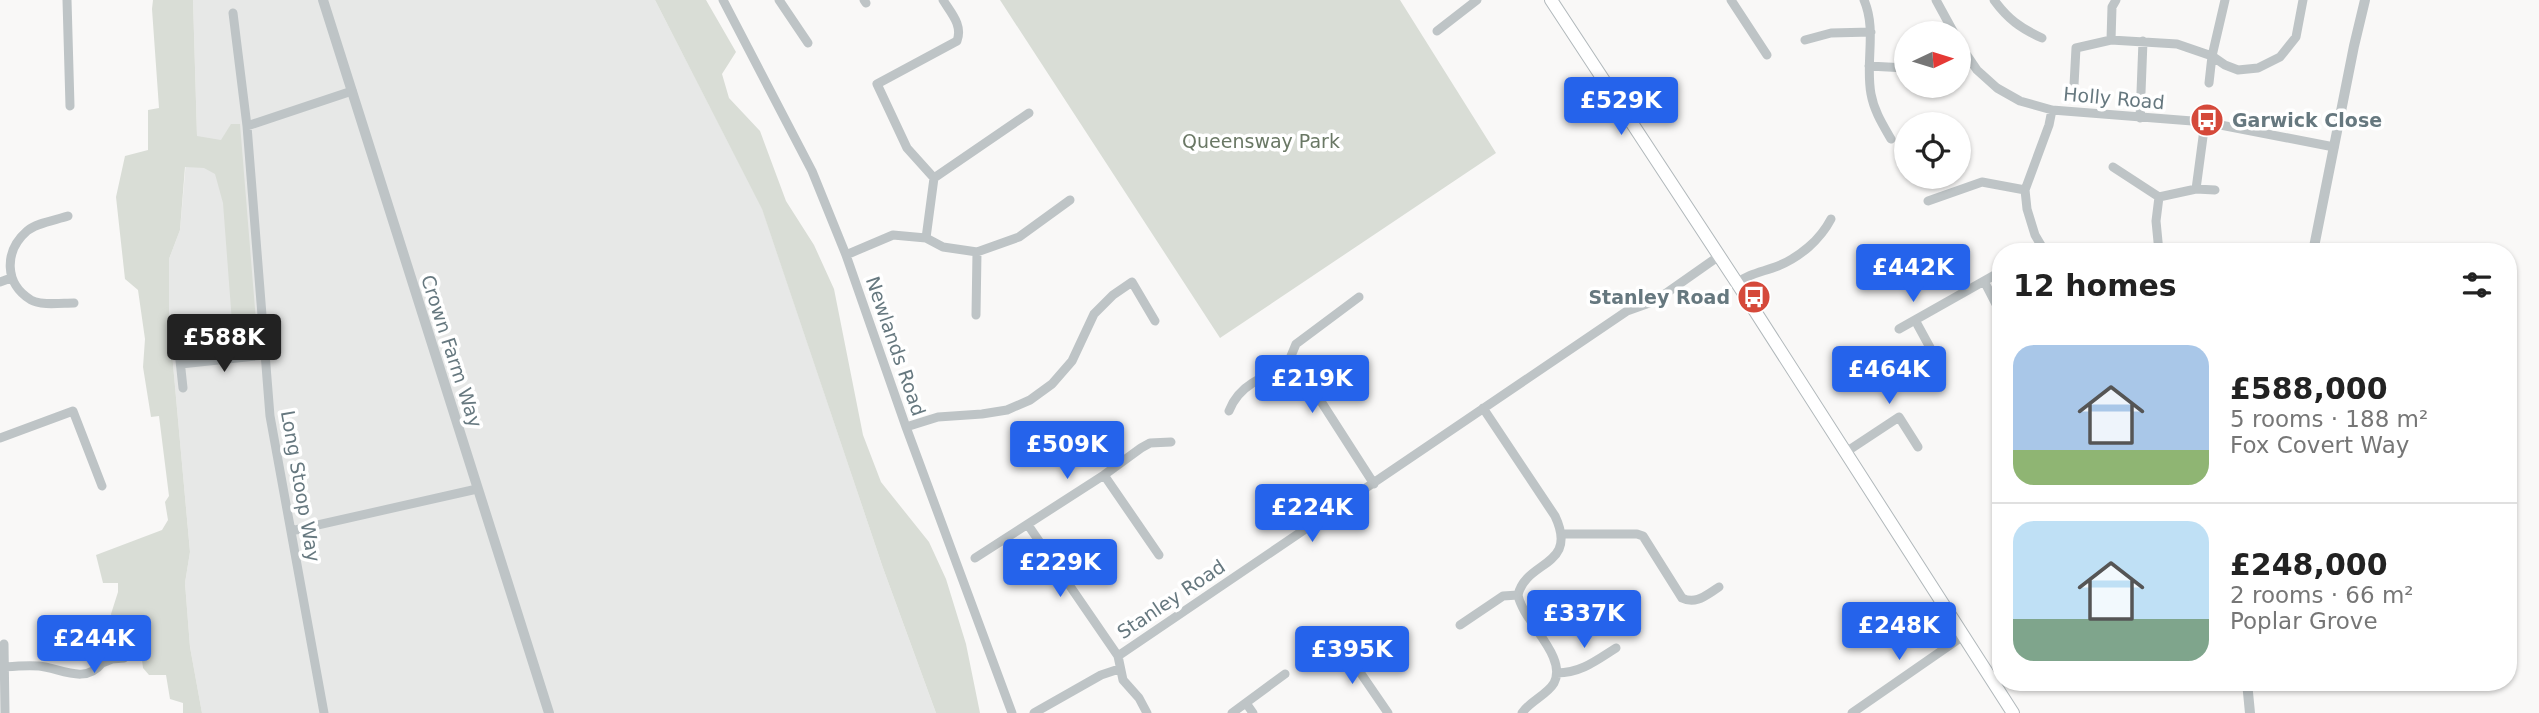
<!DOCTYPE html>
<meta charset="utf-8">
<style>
body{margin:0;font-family:"DejaVu Sans",sans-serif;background:#f6f6f6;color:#222;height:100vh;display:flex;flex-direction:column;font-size:26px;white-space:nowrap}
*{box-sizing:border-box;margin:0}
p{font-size:23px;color:#767676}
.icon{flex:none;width:38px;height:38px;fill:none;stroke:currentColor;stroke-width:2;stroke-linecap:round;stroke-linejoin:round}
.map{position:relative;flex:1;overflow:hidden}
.side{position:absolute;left:1992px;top:243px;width:525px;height:448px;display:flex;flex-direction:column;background:#fff;border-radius:28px;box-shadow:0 2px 5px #0004}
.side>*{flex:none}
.needle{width:46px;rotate:86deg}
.buttons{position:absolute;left:1894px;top:21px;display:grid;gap:14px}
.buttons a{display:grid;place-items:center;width:77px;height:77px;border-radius:50%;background:#fff;box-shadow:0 2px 5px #0004;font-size:35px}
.price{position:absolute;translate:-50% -60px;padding:0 16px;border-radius:7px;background:#2563eb;color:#fff;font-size:23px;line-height:46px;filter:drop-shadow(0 2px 4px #0008)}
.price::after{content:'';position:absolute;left:50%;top:42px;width:21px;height:16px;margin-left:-10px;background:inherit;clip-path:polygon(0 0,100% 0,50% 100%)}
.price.active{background:#222;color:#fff}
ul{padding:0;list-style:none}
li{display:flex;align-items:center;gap:21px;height:175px;padding:0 21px}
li+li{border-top:2px solid #e0e0e0}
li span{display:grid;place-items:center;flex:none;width:196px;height:140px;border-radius:21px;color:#555}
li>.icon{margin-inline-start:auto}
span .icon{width:84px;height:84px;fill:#fffc;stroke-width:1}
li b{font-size:30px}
h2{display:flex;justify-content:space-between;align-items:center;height:84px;padding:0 21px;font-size:30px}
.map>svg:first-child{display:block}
.built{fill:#e7e8e7}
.green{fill:#d9ddd6}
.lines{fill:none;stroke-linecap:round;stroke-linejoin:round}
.secondary-casing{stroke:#b1b8bb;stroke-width:14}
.minor{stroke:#bec4c6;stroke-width:9}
.tertiary{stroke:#bec4c6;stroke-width:10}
.secondary{stroke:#fff;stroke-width:12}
.labels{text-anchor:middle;stroke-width:7;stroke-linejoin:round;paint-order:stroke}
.street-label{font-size:19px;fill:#66787f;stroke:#fff}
.poi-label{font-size:19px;font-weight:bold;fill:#66787f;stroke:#fff;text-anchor:start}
.park-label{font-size:19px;fill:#6a7865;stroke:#fff}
</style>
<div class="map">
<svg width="2539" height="713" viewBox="0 0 2539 713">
<rect width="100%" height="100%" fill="#f9f8f7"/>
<path class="built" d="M193,0H655L762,208L883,568L936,713H202L190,647L185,583L190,552L169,320V259L180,230L186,161L197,136Z"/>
<path class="green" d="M153,0H193L197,136L221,140L231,124H240L258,346L234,349L223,203L215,174L204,168L185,167L180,230L169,259V320L190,552L185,583L190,647L202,713H183V703L170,699L166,675H149L143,668L141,652L120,649L111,614L118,592V583H103L96,555L162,530L168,520L165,502L169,496L159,416L151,417L143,367L145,339L138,290L125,279L116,197L125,156L148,150V110L159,108L152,9Z
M655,0H706L736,52L722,74L729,98L760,131L786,201L814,245L834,289L863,435L881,482L929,542L946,579L966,644L980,713H936L883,568L762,209Z
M1000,0H1400L1496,153L1220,338Z"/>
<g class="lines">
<defs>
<path id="secondary" d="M1551,0L1737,283L2013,713"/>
</defs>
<use href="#secondary" class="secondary-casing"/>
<path class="minor" d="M67,0L70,106
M723,0L812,171L846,255L906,427L1012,713
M779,0L808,43
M864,0L866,3
M1731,0L1767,55
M1864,0C1877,30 1865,62 1871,94C1874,111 1883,125 1891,139
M1936,0L1954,33
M1994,0C2008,19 2020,28 2042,38
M2116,0L2112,7L2111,40L2177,44L2212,56L2225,65L2238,70L2258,68L2280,57L2296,37L2303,0
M233,13L247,126L270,416L324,713
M1437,31L1477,0
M1805,40L1831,33L1871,32
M1958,42L1977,70L1997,88L2020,101L2052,110L2205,122L2334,147
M1869,66L1906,68
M2209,83L2212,56L2225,0
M2074,85L2076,48L2111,40
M2140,118L2143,41
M247,126L352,91
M2113,167L2159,197
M934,178L907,148L877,84L957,41C963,25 951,13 943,0
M2196,189L2215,190
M1928,201L1982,182L2025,190
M68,216C56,220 36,223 27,231C4,251 4,284 31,300C41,306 62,303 74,303
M926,238L934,178L1029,113
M2045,252L2035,235L2027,209L2025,190L2049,125L2052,110
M2159,252L2156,221L2159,197L2196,189L2205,122
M846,255L893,235L926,238L943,247L977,252L1019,237L1070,200
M1984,281L2000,312
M0,282L11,278
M1737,283C1750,273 1763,272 1778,266C1800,257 1820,240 1831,219
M976,315L977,252
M1915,320L1933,353L1937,373
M1899,329L2000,272
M178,342L183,388
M181,364L264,355
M1289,372L1291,356L1296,344L1359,297
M1483,408L1555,516C1579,567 1526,560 1518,595C1523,622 1568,656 1554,683C1547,695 1530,701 1522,713
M1229,411C1238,387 1263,373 1289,372L1322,403L1374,484
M906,427L938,417L982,414L1007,410L1030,400L1052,384L1072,361L1094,314L1113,295L1132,282L1155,321
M0,438L73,411L102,486
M1846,452L1899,417L1918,447
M1104,475L1159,555
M1028,525L1118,656
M291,531L477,489
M1561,534H1637L1643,536L1682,598C1696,605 1706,595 1719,587
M975,558L1104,475L1141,448L1150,443L1171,442
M1460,625L1503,596L1518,595
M1340,643L1388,713
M4,644L5,713
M104,648L102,663L112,659L124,658
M4,667C16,666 27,665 39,666C60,668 85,685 102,663
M1557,673C1581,673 1597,660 1616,648
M1246,703L1253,713
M1034,713L1101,675L1119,669
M1147,713L1139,698L1123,680L1118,656L1627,311L1655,301L1719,256
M1232,713L1285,674
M1852,713L1963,636"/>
<path class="tertiary" d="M323,0L549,713
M2313,252L2354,46L2365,0
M2247,682L2250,713"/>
<use href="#secondary" class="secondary"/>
</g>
<defs>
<symbol id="bus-disc" viewBox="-11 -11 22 22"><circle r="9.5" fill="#d5493a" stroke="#fff"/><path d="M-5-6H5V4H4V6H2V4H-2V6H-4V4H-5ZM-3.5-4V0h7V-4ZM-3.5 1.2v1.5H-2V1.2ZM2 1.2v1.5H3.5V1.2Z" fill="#fff"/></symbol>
</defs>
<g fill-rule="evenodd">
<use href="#bus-disc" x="2188" y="101" width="38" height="38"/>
<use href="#bus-disc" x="1735" y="278" width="38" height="38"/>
</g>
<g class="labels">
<g class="street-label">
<text transform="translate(2114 98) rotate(5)" y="7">Holly Road</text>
<text transform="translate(896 346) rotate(71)" y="7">Newlands Road</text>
<text transform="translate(452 351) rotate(72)" y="7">Crown Farm Way</text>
<text transform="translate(301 486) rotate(80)" y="7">Long Stoop Way</text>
<text transform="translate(1171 599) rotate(-34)" y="7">Stanley Road</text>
</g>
<g class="poi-label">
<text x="2232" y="127">Garwick Close</text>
<text x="1730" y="304" text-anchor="end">Stanley Road</text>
</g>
<g class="park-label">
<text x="1261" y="148">Queensway Park</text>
</g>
</g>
</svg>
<div class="buttons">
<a><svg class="needle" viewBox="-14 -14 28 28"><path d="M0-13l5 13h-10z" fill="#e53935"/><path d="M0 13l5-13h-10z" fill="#767676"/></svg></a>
<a><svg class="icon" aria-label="locate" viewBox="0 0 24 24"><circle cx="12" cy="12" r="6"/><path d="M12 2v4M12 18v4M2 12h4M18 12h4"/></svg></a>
</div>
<b class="price" style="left:1621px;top:137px">£529K</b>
<b class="price" style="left:1913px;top:304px">£442K</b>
<b class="price active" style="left:224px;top:374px">£588K</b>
<b class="price" style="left:1889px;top:406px">£464K</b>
<b class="price" style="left:1312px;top:415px">£219K</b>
<b class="price" style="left:1067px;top:481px">£509K</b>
<b class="price" style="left:1312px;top:544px">£224K</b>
<b class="price" style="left:1060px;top:599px">£229K</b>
<b class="price" style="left:1584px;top:650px">£337K</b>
<b class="price" style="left:1899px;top:662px">£248K</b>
<b class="price" style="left:94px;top:675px">£244K</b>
<b class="price" style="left:1352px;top:686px">£395K</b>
<section class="side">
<h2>12 homes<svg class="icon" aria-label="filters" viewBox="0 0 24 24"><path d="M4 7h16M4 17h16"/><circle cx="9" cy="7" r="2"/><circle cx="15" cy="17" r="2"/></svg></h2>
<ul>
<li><span style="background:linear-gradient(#a9c7e8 75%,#8fb573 0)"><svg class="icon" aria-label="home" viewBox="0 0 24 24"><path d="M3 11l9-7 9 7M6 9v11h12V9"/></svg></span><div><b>£588,000</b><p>5 rooms · 188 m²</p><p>Fox Covert Way</p></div></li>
<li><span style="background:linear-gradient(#bfe0f5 70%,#7fa58c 0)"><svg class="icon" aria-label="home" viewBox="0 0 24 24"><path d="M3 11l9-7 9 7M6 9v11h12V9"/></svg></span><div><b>£248,000</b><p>2 rooms · 66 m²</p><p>Poplar Grove</p></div></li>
</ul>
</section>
</div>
